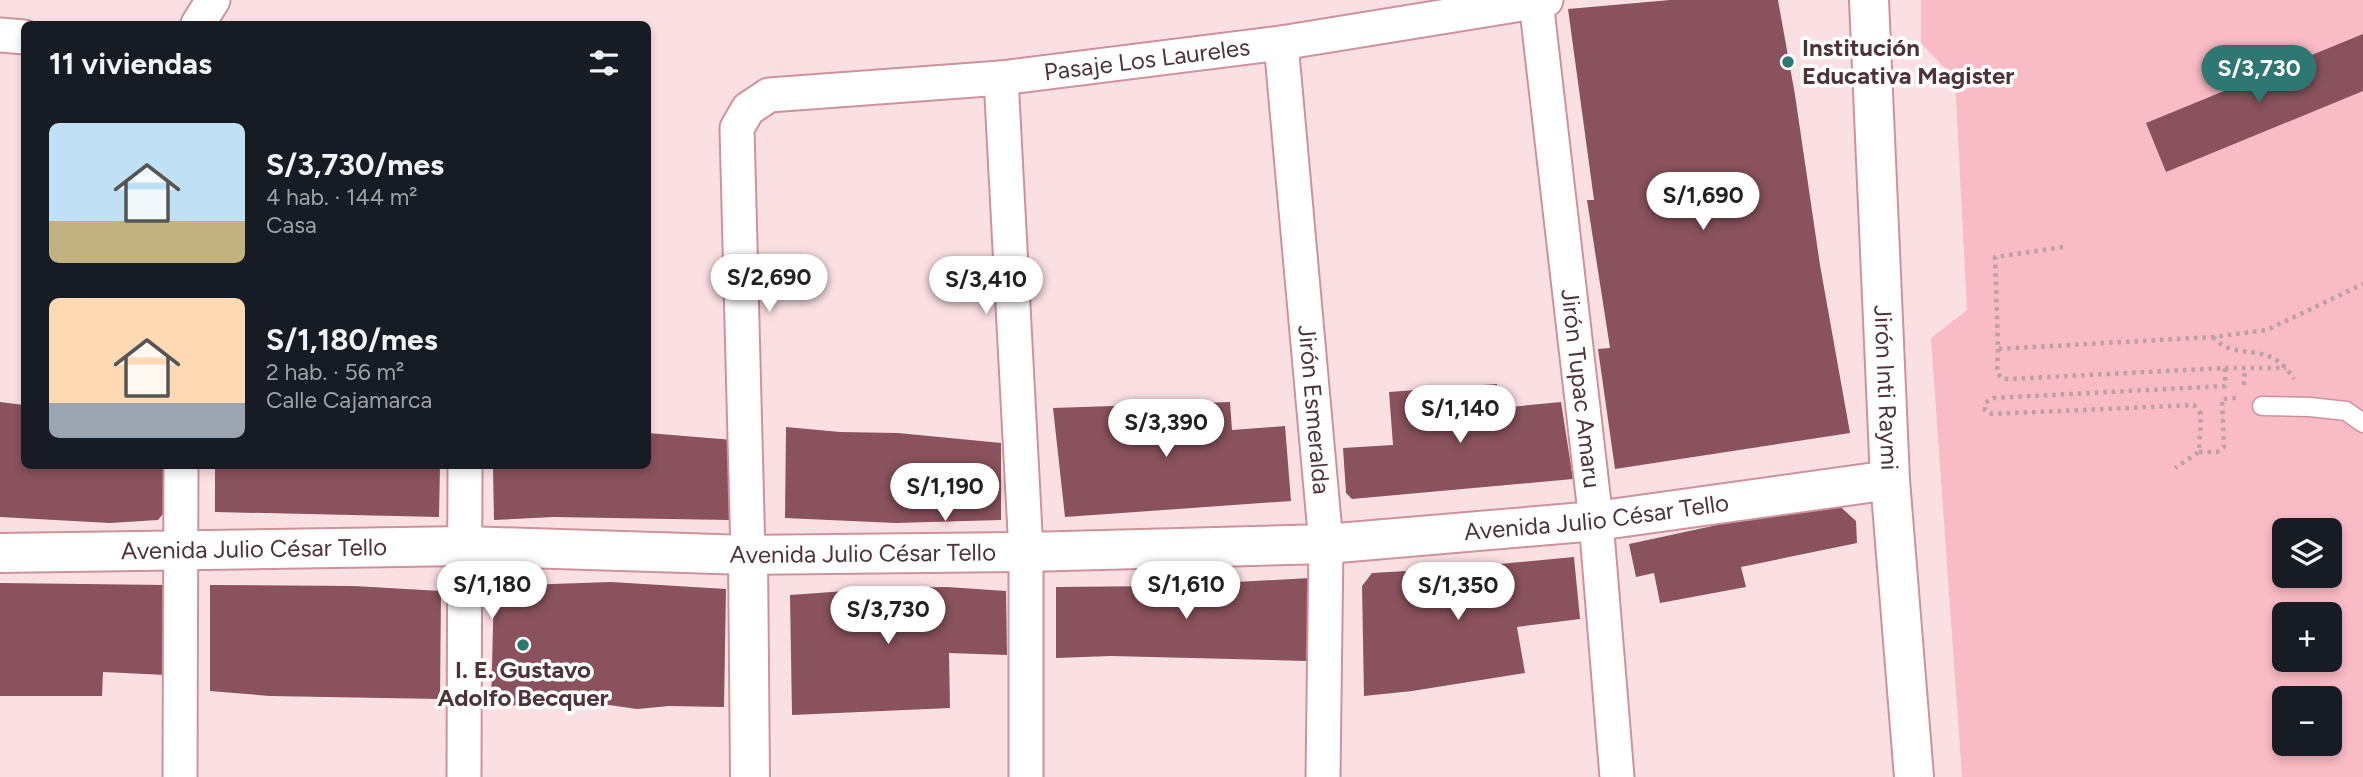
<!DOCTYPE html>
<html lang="es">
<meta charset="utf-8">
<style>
body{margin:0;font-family:Figtree,sans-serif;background:#20242c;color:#f1f3f6;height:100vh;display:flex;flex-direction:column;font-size:26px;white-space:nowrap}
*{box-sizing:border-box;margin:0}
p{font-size:23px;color:#9ea1a6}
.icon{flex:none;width:38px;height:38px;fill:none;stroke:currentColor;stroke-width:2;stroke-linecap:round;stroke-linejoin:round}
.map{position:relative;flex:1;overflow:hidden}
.side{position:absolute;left:21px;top:21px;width:630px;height:448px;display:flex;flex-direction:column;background:#171b24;border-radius:10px;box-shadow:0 4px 10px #0003}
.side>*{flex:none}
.controls{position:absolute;left:2272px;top:518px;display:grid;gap:14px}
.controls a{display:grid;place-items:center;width:70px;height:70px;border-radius:10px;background:#171b24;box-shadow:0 4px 10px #0003;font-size:35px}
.price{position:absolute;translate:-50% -60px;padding:0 16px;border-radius:24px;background:#fff;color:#222;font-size:23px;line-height:46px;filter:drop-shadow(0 2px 4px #0008)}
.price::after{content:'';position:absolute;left:50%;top:42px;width:21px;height:16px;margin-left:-10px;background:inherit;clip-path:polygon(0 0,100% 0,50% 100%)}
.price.active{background:#2e7772;color:#fff}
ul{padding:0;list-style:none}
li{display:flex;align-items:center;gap:21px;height:175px;padding:0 28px}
li span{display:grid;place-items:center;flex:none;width:196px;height:140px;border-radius:10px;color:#555}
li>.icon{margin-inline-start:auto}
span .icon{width:84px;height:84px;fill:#fffc;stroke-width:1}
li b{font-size:30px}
h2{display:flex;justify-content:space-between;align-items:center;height:84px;padding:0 28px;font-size:30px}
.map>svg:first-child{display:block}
.green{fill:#f9bbc5;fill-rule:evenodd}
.building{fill:#89525c}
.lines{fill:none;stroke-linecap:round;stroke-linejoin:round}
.service-casing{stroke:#ce929b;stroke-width:21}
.minor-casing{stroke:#ce929b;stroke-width:37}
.tertiary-casing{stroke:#ce929b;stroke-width:42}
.path{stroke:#bba1a4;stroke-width:4.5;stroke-dasharray:3.5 5;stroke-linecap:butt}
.service{stroke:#fff;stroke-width:18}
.minor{stroke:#fff;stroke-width:33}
.tertiary{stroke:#fff;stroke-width:38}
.poi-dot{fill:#2e7772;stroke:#fff;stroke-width:2.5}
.labels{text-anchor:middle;stroke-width:7;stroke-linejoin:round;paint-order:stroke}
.poi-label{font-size:24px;font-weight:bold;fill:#4e3438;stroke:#fff;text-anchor:start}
.street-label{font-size:24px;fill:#4e3438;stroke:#fff}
</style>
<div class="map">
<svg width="2363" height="777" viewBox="0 0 2363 777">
<rect width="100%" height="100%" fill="#fae0e3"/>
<path class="green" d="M1921,0H2363V777H1962L1931,338L1967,310L1955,79L1921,43ZM2284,530H2329V576H2284ZM2284,614H2329V660H2284ZM2284,698H2329V744H2284Z"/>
<path class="building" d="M1670,0H1778L1795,95L1820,265L1850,433L1615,469L1598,349L1610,348L1587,200H1594L1568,9Z
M2363,34V91L2166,172L2146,123Z
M1497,384L1499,408L1561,402L1573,479L1352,499L1346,493L1343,448L1393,445L1389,392Z
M0,402L24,405V466H166L167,509L158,520L110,523L0,517Z
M1230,402L1232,430L1285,426L1291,501L1065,517L1053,408Z
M786,427L840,432L898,433L1001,443V520L896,523L785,518Z
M648,433L733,440L729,520L554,517L494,520L493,466H648Z
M215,466H440L439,517L215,512Z
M1833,500L1856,521L1857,543L1741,567L1746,587L1660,603L1654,573L1636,577L1629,544Z
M1574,557L1580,619L1517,627L1525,673L1412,691L1364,696L1362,586L1372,573L1458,568Z
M1310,578L1307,661L1111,656L1056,658V587L1164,586Z
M611,582L726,589L724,707L669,706L637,709L609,705L554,704L491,706L494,586Z
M0,583L166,585V675L103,672L102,696H0Z
M210,585L354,586L441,591L440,699L270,696L210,691Z
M947,587L1006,591L1007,655L949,653L950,708L792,715L790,595L887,588Z"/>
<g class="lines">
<defs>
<path id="service" d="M2262,406L2310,407L2346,411L2363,423"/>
<g id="minor">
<path id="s1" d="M1536,1L1596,521L1617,777"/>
<path d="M198,24L213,0"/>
<path d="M0,35L24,37"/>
<path id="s2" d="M1281,43L1326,544L1323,777"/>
<path d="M1001,78L1026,552V777"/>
<path id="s3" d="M748,555L737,128L748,109L769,95L1001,78L1281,43L1546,0"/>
<path d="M180,777L181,466"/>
<path d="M464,777L465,466"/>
</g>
<g id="tertiary">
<path id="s4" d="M1869,0L1890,480L1914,777"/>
<path id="s5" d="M0,553L465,546L748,555L1026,552L1326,544L1596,521L1890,480"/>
<path d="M748,555L750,777"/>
</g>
</defs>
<use href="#service" class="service-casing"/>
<use href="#minor" class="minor-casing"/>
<use href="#tertiary" class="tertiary-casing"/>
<path class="path" d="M2063,247L1995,257L1998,349L2213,337L2267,330L2363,284
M2213,337C2236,364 2268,337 2294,379
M1998,349L1997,372L2001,378L2009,379L2225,368V386L1993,398L1985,403V410L1992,414L2194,405L2201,414L2199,452L2175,468
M2225,368H2286
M2244,385L2245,368
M2199,452H2217L2224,447L2222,399L2237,398"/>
<use href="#service" class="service"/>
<use href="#minor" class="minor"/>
<use href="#tertiary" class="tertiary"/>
</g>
<g class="poi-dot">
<circle cx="1788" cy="62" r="7"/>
<circle cx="523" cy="645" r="7"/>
</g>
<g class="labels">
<g class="poi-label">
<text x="1802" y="56">Institución<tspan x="1802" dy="28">Educativa Magister</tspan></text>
<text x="523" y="678" text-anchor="middle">I. E. Gustavo<tspan x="523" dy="28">Adolfo Becquer</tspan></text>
</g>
<g class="street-label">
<text dy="8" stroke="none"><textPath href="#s3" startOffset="854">Pasaje Los Laureles</textPath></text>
<text dy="8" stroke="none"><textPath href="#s1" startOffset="390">Jirón Tupac Amaru</textPath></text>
<text dy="8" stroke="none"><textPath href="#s4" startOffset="388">Jirón Inti Raymi</textPath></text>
<text dy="8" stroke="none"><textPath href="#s2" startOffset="368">Jirón Esmeralda</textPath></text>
<text dy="8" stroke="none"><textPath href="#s5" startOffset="1598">Avenida Julio César Tello</textPath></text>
<text dy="8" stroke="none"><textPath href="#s5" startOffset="254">Avenida Julio César Tello</textPath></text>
<text dy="8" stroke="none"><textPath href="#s5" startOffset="863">Avenida Julio César Tello</textPath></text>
</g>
</g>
</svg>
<div class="controls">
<a><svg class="icon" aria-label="layers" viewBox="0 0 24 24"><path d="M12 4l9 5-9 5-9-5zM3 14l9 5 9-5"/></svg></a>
<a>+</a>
<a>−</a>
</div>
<b class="price active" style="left:2259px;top:105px">S/3,730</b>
<b class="price" style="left:1703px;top:232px">S/1,690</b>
<b class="price" style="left:769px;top:314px">S/2,690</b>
<b class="price" style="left:986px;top:316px">S/3,410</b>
<b class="price" style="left:1460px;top:445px">S/1,140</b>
<b class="price" style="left:1166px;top:459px">S/3,390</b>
<b class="price" style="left:945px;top:523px">S/1,190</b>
<b class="price" style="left:492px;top:621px">S/1,180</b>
<b class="price" style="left:1186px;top:621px">S/1,610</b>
<b class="price" style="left:1458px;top:622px">S/1,350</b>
<b class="price" style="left:888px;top:646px">S/3,730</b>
<section class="side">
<h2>11 viviendas<svg class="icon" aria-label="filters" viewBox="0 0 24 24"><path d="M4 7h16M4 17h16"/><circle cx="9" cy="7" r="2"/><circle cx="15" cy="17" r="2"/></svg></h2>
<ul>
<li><span style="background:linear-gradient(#bfe0f5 70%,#c2b280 0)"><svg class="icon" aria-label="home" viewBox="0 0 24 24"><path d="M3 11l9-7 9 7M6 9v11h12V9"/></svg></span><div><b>S/3,730/mes</b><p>4 hab. · 144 m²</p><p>Casa</p></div></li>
<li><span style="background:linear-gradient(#ffd9b3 75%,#9aa5b1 0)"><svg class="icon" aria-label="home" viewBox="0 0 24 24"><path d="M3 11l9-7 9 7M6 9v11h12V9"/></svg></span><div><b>S/1,180/mes</b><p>2 hab. · 56 m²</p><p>Calle Cajamarca</p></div></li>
</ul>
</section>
</div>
